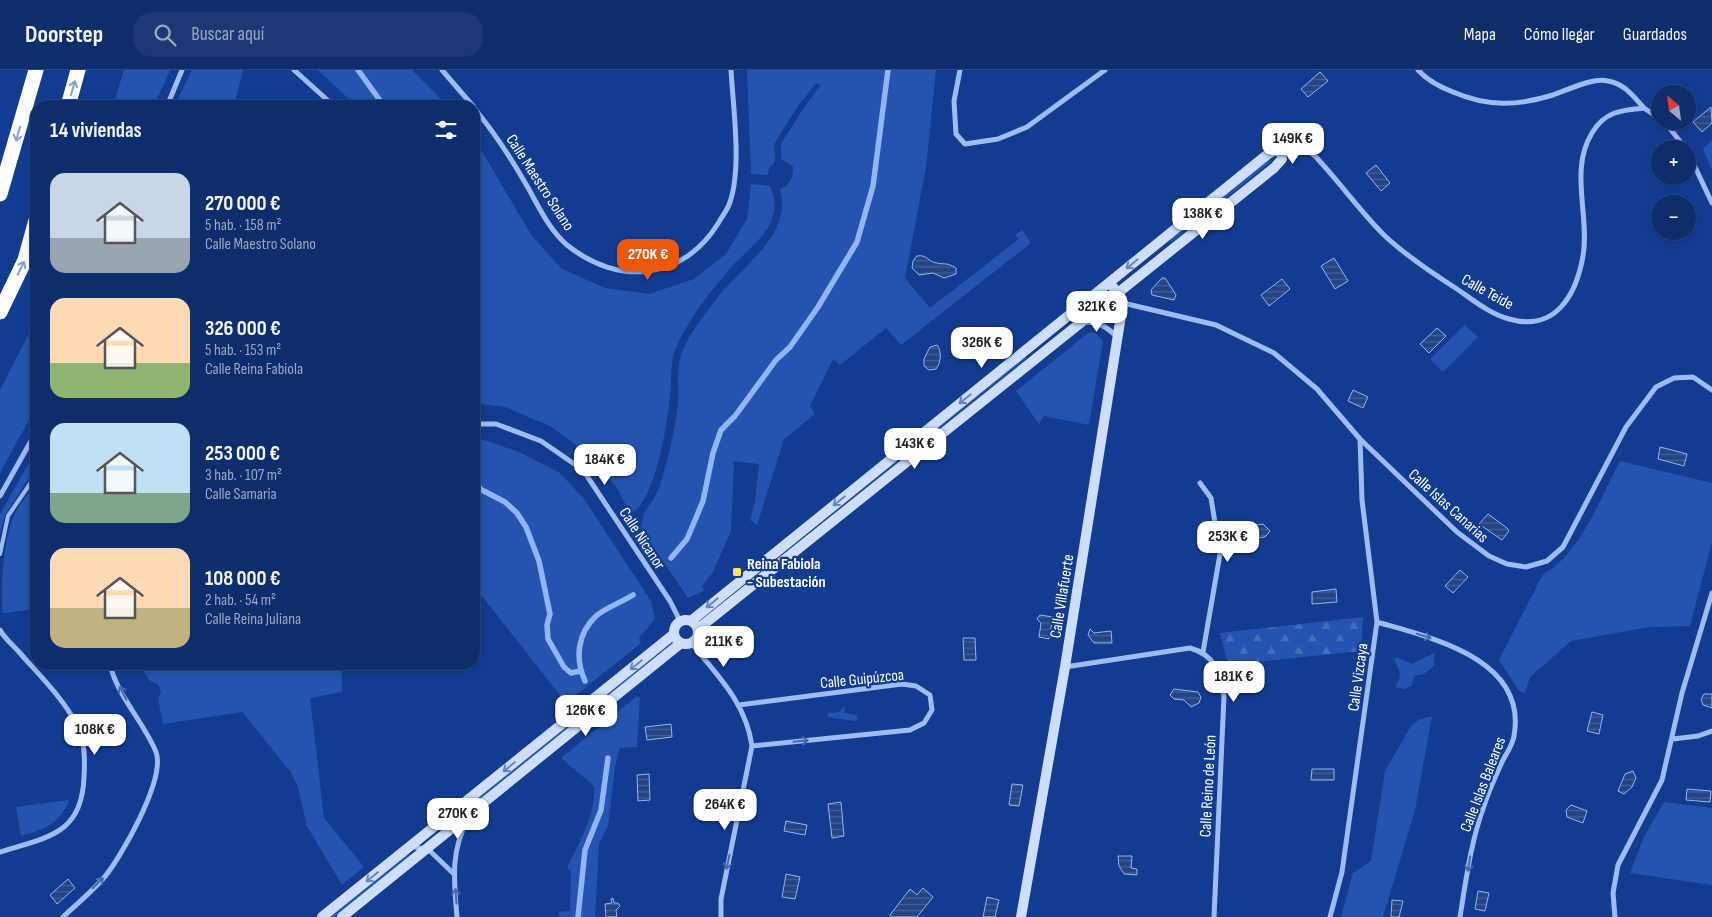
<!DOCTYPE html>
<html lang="es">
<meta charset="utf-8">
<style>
body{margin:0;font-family:"Sofia Sans Condensed",sans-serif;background:#1c3975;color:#f1f3f6;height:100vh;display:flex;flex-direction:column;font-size:19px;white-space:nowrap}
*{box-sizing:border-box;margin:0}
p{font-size:16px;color:#9ba8c2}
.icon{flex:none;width:28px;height:28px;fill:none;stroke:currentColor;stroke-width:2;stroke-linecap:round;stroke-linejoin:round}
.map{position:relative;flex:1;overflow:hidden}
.sheet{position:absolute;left:30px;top:30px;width:450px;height:570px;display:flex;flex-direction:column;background:#0e2d6d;border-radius:20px;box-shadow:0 2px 8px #0003,0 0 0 1px #2e4980}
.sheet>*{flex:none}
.needle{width:32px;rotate:331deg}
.fabs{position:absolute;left:1651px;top:15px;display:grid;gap:10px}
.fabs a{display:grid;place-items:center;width:45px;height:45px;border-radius:50%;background:#0e2d6d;box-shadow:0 2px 8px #0003,0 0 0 1px #2e4980;font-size:25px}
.price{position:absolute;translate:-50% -42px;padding:0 11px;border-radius:10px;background:#fff;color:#222;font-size:16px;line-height:32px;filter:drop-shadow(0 1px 2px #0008)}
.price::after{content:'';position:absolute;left:50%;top:30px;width:15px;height:11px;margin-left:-8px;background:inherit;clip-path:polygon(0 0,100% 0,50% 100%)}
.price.active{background:#ea580c;color:#fff}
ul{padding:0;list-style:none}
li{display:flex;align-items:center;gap:15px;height:125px;padding:0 20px}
li span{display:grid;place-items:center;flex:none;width:140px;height:100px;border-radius:15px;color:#555}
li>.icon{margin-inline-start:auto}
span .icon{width:60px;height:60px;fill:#fffc;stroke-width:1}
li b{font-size:21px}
h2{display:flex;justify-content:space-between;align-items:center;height:60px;padding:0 20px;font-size:21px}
header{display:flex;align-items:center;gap:30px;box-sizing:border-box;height:70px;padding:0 25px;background:#0e2d6d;border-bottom:1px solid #2e4980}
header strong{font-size:24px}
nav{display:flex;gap:28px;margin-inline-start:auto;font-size:18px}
.search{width:350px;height:45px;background:#1c3975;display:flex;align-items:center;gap:12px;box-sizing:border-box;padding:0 18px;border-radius:20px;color:#9ba8c2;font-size:19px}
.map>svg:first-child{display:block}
.green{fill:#2554b0}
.forest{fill:url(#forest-firs)}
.water{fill:url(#water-rules);stroke:#91b5f5}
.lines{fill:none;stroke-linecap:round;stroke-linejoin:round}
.stream{stroke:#91b5f5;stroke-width:5.5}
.lane{stroke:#9fbcf2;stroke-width:4}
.street{stroke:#9fbcf2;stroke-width:5}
.secondary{stroke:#ceddfc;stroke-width:10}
.highway{stroke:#fff;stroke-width:15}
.oneway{stroke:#899ec8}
.oneway2{stroke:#6784c1}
.oneway3{stroke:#4469b3}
.poi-dot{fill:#ffe260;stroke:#133c91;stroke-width:2}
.labels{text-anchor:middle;stroke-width:4.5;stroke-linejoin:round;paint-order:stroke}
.street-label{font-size:16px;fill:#fff;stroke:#133c91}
.poi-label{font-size:16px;font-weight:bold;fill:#fff;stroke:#133c91;text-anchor:start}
</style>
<header>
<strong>Doorstep</strong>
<div class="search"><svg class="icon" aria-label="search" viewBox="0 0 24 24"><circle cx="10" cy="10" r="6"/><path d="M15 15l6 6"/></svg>Buscar aquí</div>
<nav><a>Mapa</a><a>Cómo llegar</a><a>Guardados</a></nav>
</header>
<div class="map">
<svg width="1712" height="847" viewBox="0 0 1712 847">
<defs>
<pattern id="forest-firs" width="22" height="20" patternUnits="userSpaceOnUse" patternTransform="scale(1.25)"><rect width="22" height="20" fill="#2554b0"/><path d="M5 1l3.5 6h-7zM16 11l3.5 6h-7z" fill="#466ebc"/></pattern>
<pattern id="water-rules" width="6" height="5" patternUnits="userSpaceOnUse" patternTransform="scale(1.25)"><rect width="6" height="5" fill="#254483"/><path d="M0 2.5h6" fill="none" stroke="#466096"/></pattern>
</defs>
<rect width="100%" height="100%" fill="#133c91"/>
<path class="green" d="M124,0H170L154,36H113Z
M192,0H243L234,36H174Z
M318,0H412L448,36H353L350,30Z
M747,0H936L926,97L905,208L930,238L1019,169L1015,165L1022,160L1031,173L901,275L886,258L840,295L833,289L810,336L815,344L784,369L757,455L750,450L755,431L759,394L734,391L731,461L712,504L702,516L704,521L688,528L641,459C642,438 654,434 660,415C667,394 676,356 678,333C679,316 676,296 683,280C690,263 703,247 714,232C738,198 794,166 780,119C791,114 793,108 793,96L781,89V74L805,36L821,15L816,13L798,36L774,74L775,92L769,98L768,105L751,104Z
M474,68L532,166L562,199L605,218L649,224L694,209L726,184L747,149L751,114L770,116C776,129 776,143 769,156C761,170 747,181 736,192C715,215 684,254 674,283C670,297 672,311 670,325C668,350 655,436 630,443L617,418L587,383L550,356L505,337L474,333Z
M1712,70V100L1703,79Z
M1269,89L1272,91L1172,172L1169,171Z
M36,250V337L0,403V320Z
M1465,255L1478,267L1443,302L1430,289Z
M1094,262L1103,271L1089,355L1044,346L1039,354L1016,321L1088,263Z
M1025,286L1027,288L733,523Z
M481,369L519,382L560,403L584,429L651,531L655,549L639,568L641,573L566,633L482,526L474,527V370Z
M36,380V397L5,445L0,464V444Z
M1620,391L1712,413V472L1690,556L1650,557L1571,571L1530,607L1525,623L1519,621L1499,590L1543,504C1581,484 1600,428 1620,391Z
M36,413V539L3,543C0,520 4,468 14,446C19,434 29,423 36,413Z
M668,577L465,741L462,740L663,578Z
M1434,583V596L1424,604L1414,606L1412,615L1405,619L1395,617C1403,604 1400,603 1394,589L1396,587L1412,594Z
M139,594H342V622L310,628L324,748L364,797L342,815L307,756L298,717L290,701L242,642L163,654L158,628L161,622L158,614L150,611Z
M637,626L640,628L637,677L620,678L615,697L608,756L599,774L595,847H560L559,842L570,841L571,801L567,798C579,772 596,745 594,716L561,688Z
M844,636L845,643L857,645L858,649L855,651L828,647V643L840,642Z
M1432,646L1415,740L1383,847H1341L1353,803L1371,791L1385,701L1411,656L1418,650Z
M69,730C61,753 43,760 21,766L16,737Z
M1664,732L1712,738V815L1630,803L1644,767Z
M407,784L411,785L335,847H329Z"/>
<path class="forest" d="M1363,547L1361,581L1228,595L1220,563Z"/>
<path class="water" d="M1320,2L1328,11L1308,27L1301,19Z
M1711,37L1712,53L1702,62L1693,52Z
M1376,95L1390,113L1381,121L1366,103Z
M917,186C927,184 928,192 937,193C945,195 947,192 956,198V204L944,208L933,203L919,205L912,198L913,191Z
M1334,188L1348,211L1335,219L1321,196Z
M1162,208H1165L1176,225L1174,230L1152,225L1151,220Z
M1282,209L1290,219L1269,236L1261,225Z
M1437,258L1446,266L1429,283L1420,274Z
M937,275C942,281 941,293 936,299L929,300L924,296V289L930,277Z
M1353,320L1368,327L1363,338L1348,331Z
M1660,377L1687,384L1684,396L1658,389Z
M1488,444L1507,458L1509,461L1502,470L1479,454Z
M1263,454L1270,461L1265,467L1242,470L1241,457Z
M1460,500L1468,507L1453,523L1445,516Z
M1336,519L1337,532L1312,534V522Z
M1040,545L1053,547L1049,569L1039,567L1041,553L1037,549Z
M1090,559L1094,563L1111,561L1112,573H1094L1088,565Z
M963,568H975L976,590H964Z
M1174,619L1198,622L1201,627L1199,633L1191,637L1184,630L1174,629L1170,625Z
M1704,624H1712V638L1703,635L1701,629Z
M1592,642L1603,645L1599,664L1587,661Z
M671,654L672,667L647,670L645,657Z
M1312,699H1334V710H1311Z
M1633,701L1636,708L1632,717L1624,724L1618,721L1625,704Z
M649,704L650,730L638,731L637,705Z
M1012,714L1023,715L1019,736L1009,735Z
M1687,719L1711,721L1710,732L1686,730Z
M841,732L844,766L832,768L828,734Z
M1571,735L1587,741L1583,753L1567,747L1566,740Z
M786,751L807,755L805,765L784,761Z
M1118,786H1132L1131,798L1137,799V805L1124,804L1119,796Z
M786,804L800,807L795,829L782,827Z
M68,809L75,818L57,834L50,825Z
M923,818L933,827L917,847H893L890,845L910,819L917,825Z
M1478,821L1489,823L1485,841L1475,839Z
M987,827L999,830L995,847H983Z
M613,828L614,833H618L620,836L616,840L617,847H606L605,834L612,833L611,829Z
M1392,830L1403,831L1399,847H1391Z"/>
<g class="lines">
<path class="stream" d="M358,0L384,36
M474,393L475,407L480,419L505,432L517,443L526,457L539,491L550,544L547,555L548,569L564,597L571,603L580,601
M671,488L687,469L693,455L703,431L713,383L721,360L735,346L776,290L790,277L818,237L857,172L873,116L888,0
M585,611C575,589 577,564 596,546C605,538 622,532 633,525
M578,847L585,780L601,740L608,688"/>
<path class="lane" d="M0,484L8,446L36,405"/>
<path class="street" d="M294,0L334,36
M442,0L473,36
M960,0L954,31L956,64L965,74L998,69L1027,57L1105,0
M1418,0C1428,11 1440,17 1453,22C1488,37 1517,36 1553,25C1568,20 1593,7 1608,11C1625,14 1633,26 1644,38
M167,36L182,0
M474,38C494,62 511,88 527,116C538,135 549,160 567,175C619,217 684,210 719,152C723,145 728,139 730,132C742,97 733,37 731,0
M1664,51L1686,79
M1281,82L1301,77L1314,85C1338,110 1359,140 1384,165C1405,185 1432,203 1457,219C1473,230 1490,244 1509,249C1555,262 1576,226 1583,186C1590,146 1569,100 1592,63C1605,41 1622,40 1644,38L1660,49
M1688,82L1712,133
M1123,233L1216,255L1274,283L1317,319L1360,369L1457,462L1489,486L1507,494L1526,497L1547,491L1563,477L1626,357L1656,317L1674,308L1693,307L1712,320
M1083,252C1099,252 1106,256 1117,267
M474,354H496L541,371L583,400L670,531L680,551
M1200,413L1211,428L1220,484L1203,582
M0,426L36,362
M1377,552C1432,568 1528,589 1514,666C1513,674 1507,683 1503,690C1496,705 1489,720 1484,736C1471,771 1466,810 1460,847
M0,560C5,569 13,575 20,583C39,605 63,628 77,655C85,669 85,691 84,707C82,765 47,767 0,782
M691,573C718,606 746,633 752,676L721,829V847
M1065,597L1190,578C1215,585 1220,602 1224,626L1214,847
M739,635L902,614L916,616L930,625L932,640L924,653L910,660L752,676
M1673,669L1698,666L1712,661
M412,776L430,781L454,804
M63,847C76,835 90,823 102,810C120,790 166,709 156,682C145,654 116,624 110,594
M457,847C454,813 450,778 469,748
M1330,847L1342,802L1377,552L1362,430L1360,369
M1615,847L1613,823L1618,795L1662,710L1682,623L1712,523"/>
<path class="secondary" d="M674 562a12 12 0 1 1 24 0a12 12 0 1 1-24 0Z
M691,551L1268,84L1276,80L1281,82L1282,89L1274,98L698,559
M322,847L674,564
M342,847L681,573
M1021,847L1065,597L1123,233L1113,217"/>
<path class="highway" d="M68,36L78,0
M0,124L36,0
M0,242L25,190L36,150"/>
</g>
<defs><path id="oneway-shaft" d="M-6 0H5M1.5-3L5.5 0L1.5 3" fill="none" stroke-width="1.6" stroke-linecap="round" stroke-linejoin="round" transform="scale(1.25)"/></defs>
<g class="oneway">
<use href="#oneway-shaft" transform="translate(73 18) rotate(-74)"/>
<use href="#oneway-shaft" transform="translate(18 64) rotate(106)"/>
<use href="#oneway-shaft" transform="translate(21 198) rotate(-64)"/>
</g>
<g class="oneway2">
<use href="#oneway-shaft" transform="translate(1132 194) rotate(141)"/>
<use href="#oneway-shaft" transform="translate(965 329) rotate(141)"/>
<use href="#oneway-shaft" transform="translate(839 431) rotate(141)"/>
<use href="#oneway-shaft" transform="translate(712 533) rotate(141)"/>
<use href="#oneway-shaft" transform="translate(636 595) rotate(141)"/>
<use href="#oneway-shaft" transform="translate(509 697) rotate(141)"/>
<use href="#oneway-shaft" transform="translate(372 807) rotate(141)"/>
</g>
<g class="oneway3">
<use href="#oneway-shaft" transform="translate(1424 566) rotate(17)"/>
<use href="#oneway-shaft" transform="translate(123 623) rotate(-117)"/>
<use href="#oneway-shaft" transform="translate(801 671) rotate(-6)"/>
<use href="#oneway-shaft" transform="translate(728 792) rotate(102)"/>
<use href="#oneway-shaft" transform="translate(1469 794) rotate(99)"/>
<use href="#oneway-shaft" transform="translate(98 813) rotate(-45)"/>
<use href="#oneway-shaft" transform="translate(456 826) rotate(-94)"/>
</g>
<rect class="poi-dot" x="732" y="497" width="10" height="10" rx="2.5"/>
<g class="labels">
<g class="street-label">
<text transform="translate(541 112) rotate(57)" y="6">Calle Maestro Solano</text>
<text transform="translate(1488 221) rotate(29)" y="6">Calle Teide</text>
<text transform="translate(1449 435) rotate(42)" y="6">Calle Islas Canarias</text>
<text transform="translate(643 468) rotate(57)" y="6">Calle Nicanor</text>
<text transform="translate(1061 526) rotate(-81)" y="6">Calle Villafuerte</text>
<text transform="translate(1357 607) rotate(-82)" y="6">Calle Vizcaya</text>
<text transform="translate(862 608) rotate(-6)" y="6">Calle Guipúzcoa</text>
<text transform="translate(1482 714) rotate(-69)" y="6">Calle Islas Baleares</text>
<text transform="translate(1207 716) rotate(-87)" y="6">Calle Reino de León</text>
</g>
<g class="poi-label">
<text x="747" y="499">Reina Fabiola<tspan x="747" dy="18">- Subestación</tspan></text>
</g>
</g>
</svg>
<div class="fabs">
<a><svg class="needle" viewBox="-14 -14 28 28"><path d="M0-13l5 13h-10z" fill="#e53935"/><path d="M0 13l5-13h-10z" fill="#9ba8c2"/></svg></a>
<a>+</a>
<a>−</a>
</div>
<b class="price" style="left:1293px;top:95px">149K €</b>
<b class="price" style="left:1203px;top:170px">138K €</b>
<b class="price active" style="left:648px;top:211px">270K €</b>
<b class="price" style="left:1097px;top:263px">321K €</b>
<b class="price" style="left:982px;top:299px">326K €</b>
<b class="price" style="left:915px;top:400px">143K €</b>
<b class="price" style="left:605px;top:416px">184K €</b>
<b class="price" style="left:1228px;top:493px">253K €</b>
<b class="price" style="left:724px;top:598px">211K €</b>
<b class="price" style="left:1234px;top:633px">181K €</b>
<b class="price" style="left:586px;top:667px">126K €</b>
<b class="price" style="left:95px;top:686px">108K €</b>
<b class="price" style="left:725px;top:761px">264K €</b>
<b class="price" style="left:458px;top:770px">270K €</b>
<section class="sheet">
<h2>14 viviendas<svg class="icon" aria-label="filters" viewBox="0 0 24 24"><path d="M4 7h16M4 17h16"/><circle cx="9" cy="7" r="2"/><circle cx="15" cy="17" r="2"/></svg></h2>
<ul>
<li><span style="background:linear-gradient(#c9d6e8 65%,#9aa5b1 0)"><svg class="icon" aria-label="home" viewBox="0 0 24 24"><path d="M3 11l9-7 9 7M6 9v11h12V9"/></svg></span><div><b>270 000 €</b><p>5 hab. · 158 m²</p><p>Calle Maestro Solano</p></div></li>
<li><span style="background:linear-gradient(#ffd9b3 65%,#8fb573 0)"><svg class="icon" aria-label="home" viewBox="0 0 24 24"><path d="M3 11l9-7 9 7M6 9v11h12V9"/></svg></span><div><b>326 000 €</b><p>5 hab. · 153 m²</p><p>Calle Reina Fabiola</p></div></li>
<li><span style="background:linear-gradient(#bfe0f5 70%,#7fa58c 0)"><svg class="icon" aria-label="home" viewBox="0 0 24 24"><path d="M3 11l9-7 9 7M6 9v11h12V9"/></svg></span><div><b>253 000 €</b><p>3 hab. · 107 m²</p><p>Calle Samaria</p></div></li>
<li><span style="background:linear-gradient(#ffd9b3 60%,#c2b280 0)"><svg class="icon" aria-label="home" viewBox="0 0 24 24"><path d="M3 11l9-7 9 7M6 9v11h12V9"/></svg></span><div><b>108 000 €</b><p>2 hab. · 54 m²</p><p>Calle Reina Juliana</p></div></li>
</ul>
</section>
</div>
